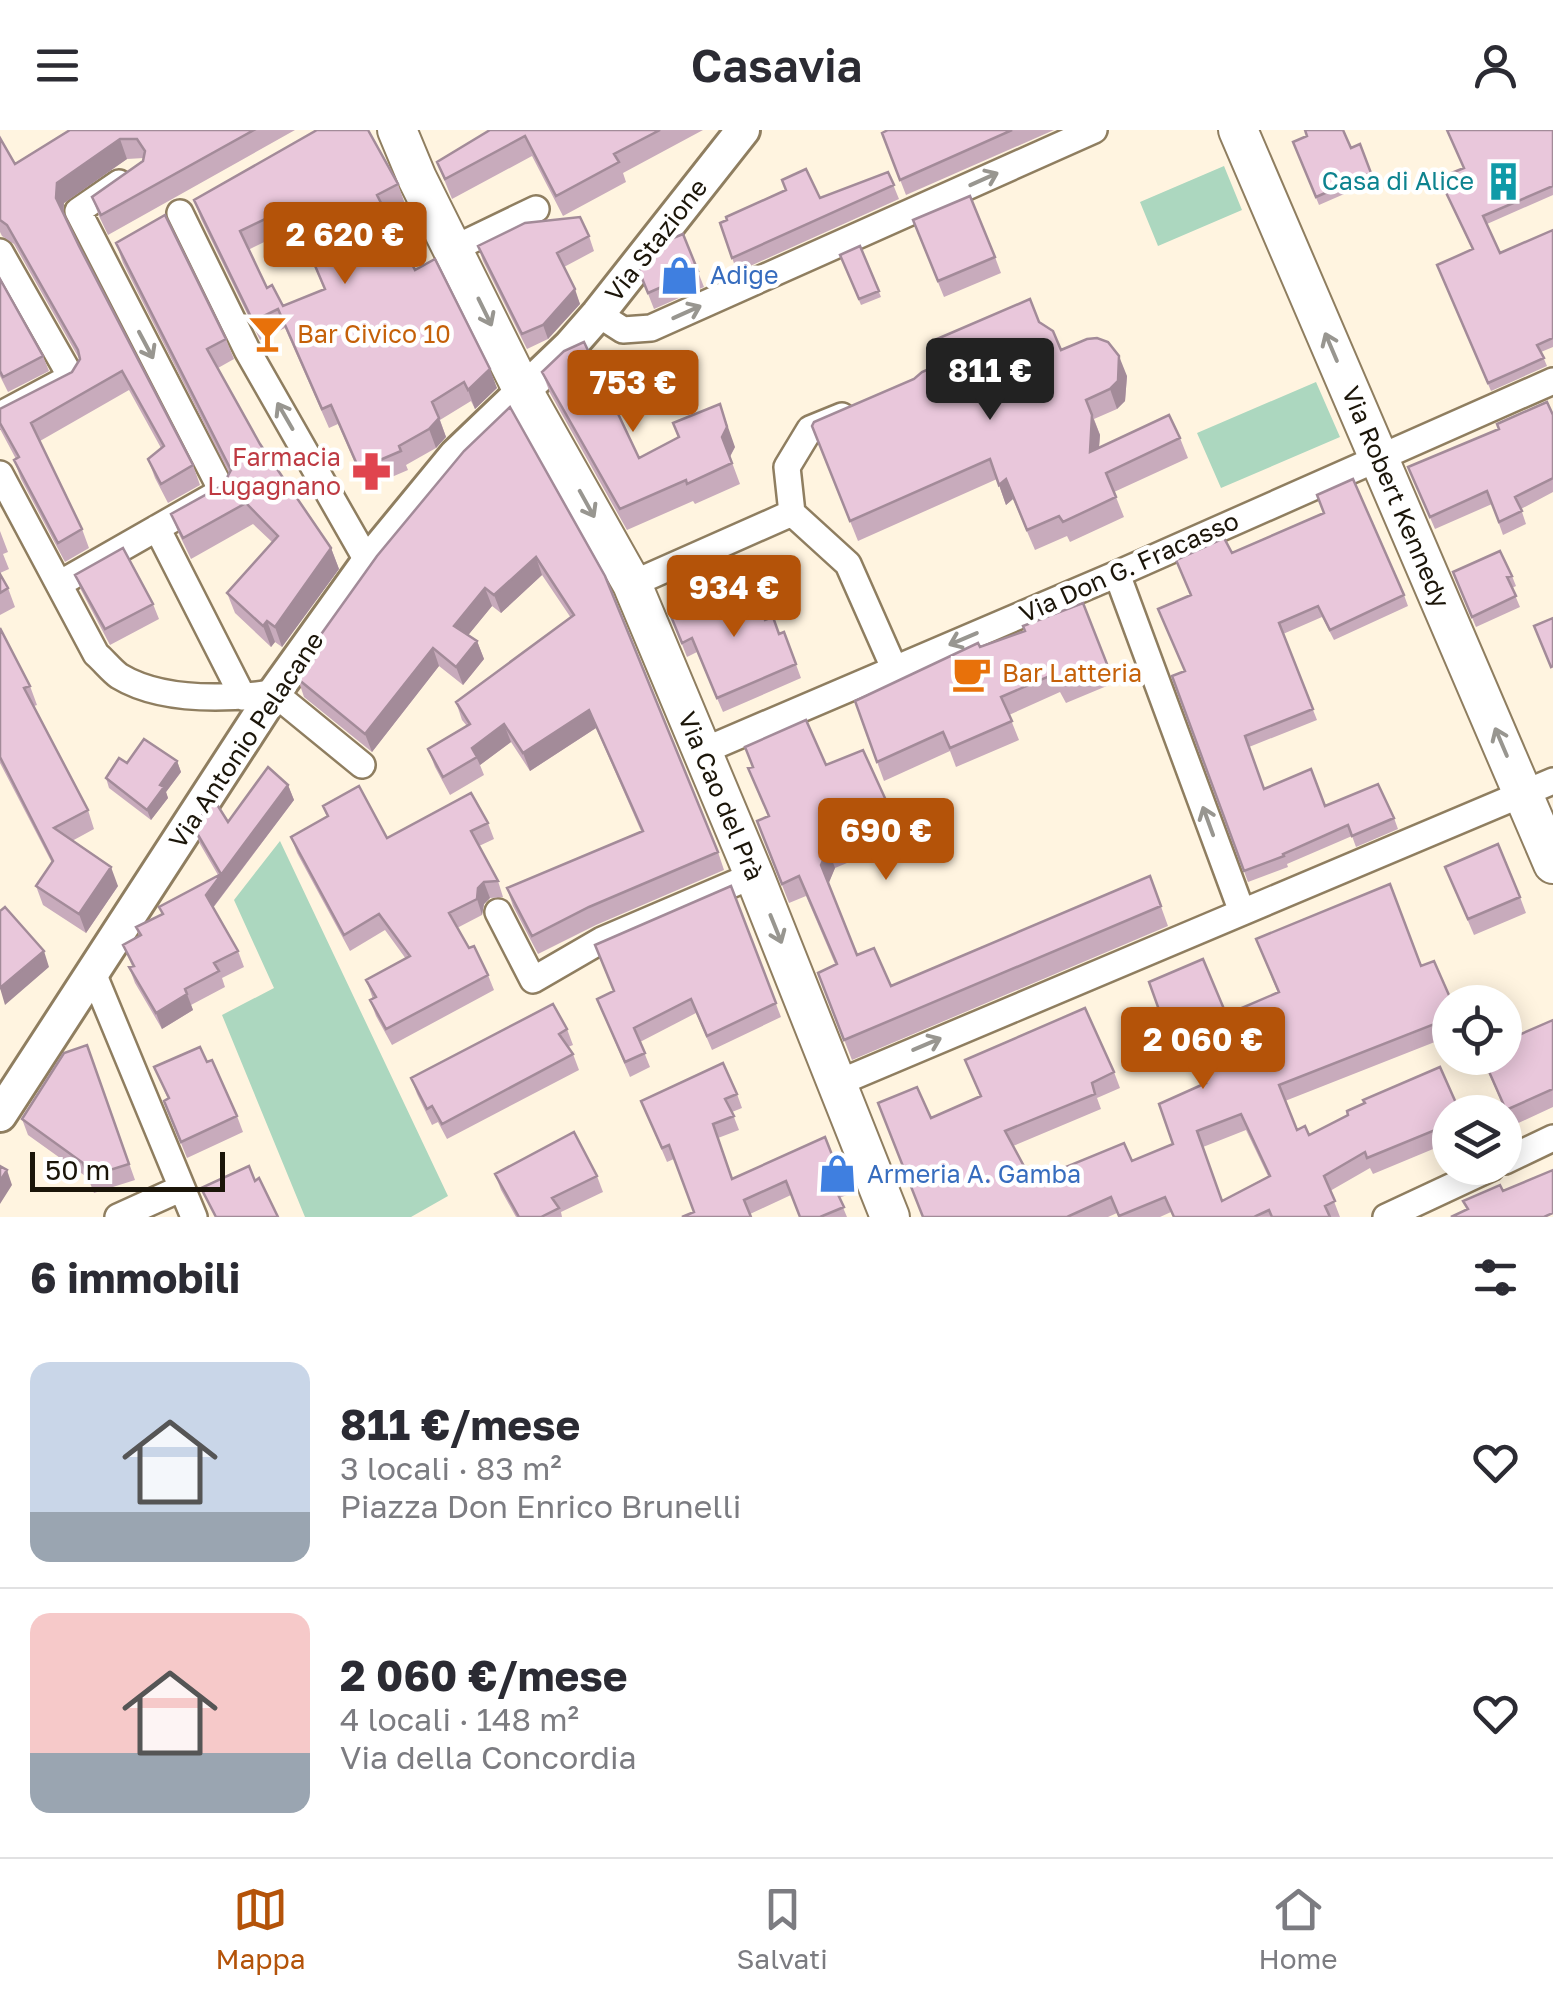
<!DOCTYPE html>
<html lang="it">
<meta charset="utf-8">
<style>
body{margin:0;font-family:"Golos Text",sans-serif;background:#f7f7f7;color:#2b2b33;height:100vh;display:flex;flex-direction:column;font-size:38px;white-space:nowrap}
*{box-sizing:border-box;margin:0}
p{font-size:32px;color:#7c7c81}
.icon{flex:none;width:55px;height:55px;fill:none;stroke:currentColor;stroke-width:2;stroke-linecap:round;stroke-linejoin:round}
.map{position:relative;height:1087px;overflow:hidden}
.sheet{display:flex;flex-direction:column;background:#fff;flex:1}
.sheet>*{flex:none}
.controls{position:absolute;left:1432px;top:855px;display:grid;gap:20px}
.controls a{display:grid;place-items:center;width:90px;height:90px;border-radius:50%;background:#fff;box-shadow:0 5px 25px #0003;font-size:50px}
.scale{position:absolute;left:30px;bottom:25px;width:195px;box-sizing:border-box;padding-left:10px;border:5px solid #1b1509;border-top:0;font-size:28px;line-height:35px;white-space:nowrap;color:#1b1509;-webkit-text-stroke:8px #fff;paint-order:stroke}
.price{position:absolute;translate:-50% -85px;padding:0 22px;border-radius:10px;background:#b45309;color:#fff;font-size:32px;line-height:65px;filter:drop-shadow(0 2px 5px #0008)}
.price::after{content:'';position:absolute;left:50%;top:60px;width:30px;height:22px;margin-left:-15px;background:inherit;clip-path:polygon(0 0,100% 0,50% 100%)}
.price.selected{background:#222;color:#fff}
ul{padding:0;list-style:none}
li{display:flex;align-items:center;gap:30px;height:250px;padding:0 30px}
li+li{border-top:2px solid #e1e1e2}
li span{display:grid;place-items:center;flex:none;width:280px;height:200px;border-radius:20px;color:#555}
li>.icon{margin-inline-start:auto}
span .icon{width:120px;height:120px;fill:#fffc;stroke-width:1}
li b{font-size:42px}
h2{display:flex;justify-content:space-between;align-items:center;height:120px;padding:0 30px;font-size:42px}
header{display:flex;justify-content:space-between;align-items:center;height:130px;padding:0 30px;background:#fff;font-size:45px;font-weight:600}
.dock{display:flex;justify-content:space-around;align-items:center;height:140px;border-top:2px solid #e1e1e2;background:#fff;font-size:28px;color:#7c7c81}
.dock a{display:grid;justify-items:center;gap:5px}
.dock .selected{color:#b45309}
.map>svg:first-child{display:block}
.green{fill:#acd7bf}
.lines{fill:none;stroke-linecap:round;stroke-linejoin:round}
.minor-casing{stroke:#8f7e60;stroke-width:30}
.tertiary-casing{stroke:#8f7e60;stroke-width:38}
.secondary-casing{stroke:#8f7e60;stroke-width:42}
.minor{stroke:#fff;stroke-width:25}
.tertiary{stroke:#fff;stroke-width:32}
.secondary{stroke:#fff;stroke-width:38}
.wall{fill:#c8abbc;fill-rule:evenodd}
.shaded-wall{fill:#a38b99}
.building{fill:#e9c7db;stroke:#a38b99;stroke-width:2.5;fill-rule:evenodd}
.oneway{stroke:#989690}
.labels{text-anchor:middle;stroke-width:9;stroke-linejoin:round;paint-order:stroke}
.culture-label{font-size:25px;fill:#0d838f;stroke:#fff;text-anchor:end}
.street-label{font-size:25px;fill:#1b1509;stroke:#fff}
.shop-label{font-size:25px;fill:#366cbe;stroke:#fff;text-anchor:start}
.food-label{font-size:25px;fill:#c56008;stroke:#fff;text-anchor:start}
.health-label{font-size:25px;fill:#be3a42;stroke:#fff;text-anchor:end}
</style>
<header><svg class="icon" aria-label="menu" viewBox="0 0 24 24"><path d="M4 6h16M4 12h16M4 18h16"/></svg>Casavia<svg class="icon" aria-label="person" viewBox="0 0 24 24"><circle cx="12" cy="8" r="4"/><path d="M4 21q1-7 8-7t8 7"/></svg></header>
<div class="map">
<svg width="1553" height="1087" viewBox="0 0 1553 1087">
<rect width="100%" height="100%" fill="#fff4e0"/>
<path class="green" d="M1224,36L1242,80L1158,116L1140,72Z
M1316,252L1340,307L1221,358L1197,303Z
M280,711L448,1066L411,1087H305L222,885L274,858L234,770Z"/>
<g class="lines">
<defs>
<path id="minor" d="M180,83L247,220L368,432
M455,118L536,79
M0,122L71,247L0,285
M598,184L623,200L651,198L1094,0
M0,344L96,524C104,531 111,540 119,546C162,572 227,569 274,563L362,635
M792,383L787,337L810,299L842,286
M157,398L243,567
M1117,444L1242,782
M59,454L222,361L78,81L119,53
M632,454L792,383L848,434L894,538
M703,621L1117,444L1553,251
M498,782L533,850L602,810L754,745
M93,843L194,1087
M838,953L1553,651
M1505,1031L1553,1008
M118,1087L182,1058
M1386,1087L1491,1038"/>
<path id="tertiary" d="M0,985L274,563L368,432L456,325L570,216L598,184L743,0"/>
<path id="secondary" d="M397,0L417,48L522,259L632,454L754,745L890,1087
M1238,0L1553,734"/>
</defs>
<use href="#minor" class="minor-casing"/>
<use href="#tertiary" class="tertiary-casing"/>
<use href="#secondary" class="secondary-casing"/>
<use href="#minor" class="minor"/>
<use href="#tertiary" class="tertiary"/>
<use href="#secondary" class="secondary"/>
</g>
<path class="wall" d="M70,0H295L108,105L99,86L92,67L143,31L144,28L127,29L64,73L63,84L79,116L193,335L200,355L168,373L155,348L148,329L161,318L129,260L40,311L82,399L89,418L65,432L21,349L14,330L16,329L0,299V279L72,242L80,230L14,114L2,106L0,102V8L15,34Z
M490,0H703L623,43L626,52L563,86L532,26L452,69L437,32Z
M888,0H1054L906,65L882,3Z
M1553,0V65L1487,94L1500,123L1553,100V217L1541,222L1547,236L1491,261L1437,135L1472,119L1439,48Z
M1307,6L1351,18L1360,14L1374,51L1319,75L1293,12Z
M888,42L899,69L737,142L720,93L786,60L782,50L820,68Z
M398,54L405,74L386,83L415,140L497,258L475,279L471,271L440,290L446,307L436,318L406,335L408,340L366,358L338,294L329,298L285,198L260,210L201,89L194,70ZM297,96L324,159L283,176L267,158L248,120Z
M683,104L704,157L654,179L639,141Z
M589,106L594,121L564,137L580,174L548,209L527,219L483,131L478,116Z
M919,106L995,127L1001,143L944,167Z
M116,113L226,209L234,229L218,238L260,314L331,418L339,439L282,517L275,512L271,517L235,483L227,463L272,412L253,394L191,429L179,404L171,384L223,355L229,343L123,133Z
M860,116L881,167L861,175L840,125Z
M0,150L43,226L49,241L8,262L0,246Z
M1039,192L1061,220L1127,246L1125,271L1117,279L1094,289L1100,305L1099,317L1180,308L1188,328L1114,362L1124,387L1070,412L1067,406L1035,420L1013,369L1006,375L997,349L858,411L812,296L914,249L945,231L937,209Z
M542,242L639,328L678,308L673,293L735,317L730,327L740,354L695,374L693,371L627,400L550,263Z
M510,277L718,722L724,740L596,795L538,824L513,776L507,758L641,701L596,598L530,641L511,612L480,635L484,645L450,665L435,637L428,619L467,596L462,590L456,572L571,488L542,445L501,483L492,476L468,505L477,511L484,529L463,555L439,536L372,622L304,567L298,549L311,533L307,524Z
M1553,285V362L1521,379L1526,394L1503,405L1492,374L1435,399L1408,337Z
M0,401L8,422L3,424L9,439L0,443Z
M1232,423L1404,465L1408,476L1334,510L1322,487L1283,504L1317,590L1249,617L1264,659L1325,676L1394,688L1398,699L1356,717L1352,706L1287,734L1288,737L1248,752L1172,546L1184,541L1190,465Z
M0,444L8,458L15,477L0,485Z
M75,445L153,474L159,489L110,515L81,460Z
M1512,446L1516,456L1512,458L1520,477L1476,497L1457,452Z
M739,464L779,504L784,502L801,548L723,582L697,522L687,527L670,484Z
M1083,473L1114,553L1066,573L1060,562L1009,585L1019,610L956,637L950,621L884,651L855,571L980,517L1025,501Z
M0,498L30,556L37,575L34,576L88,680L94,699L72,711L118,756L86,803L43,775L36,756L52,733L0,633Z
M177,631L181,642L166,662L168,668L151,690L109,658L106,648Z
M826,635L895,690L902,710L835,738L828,754L857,825L891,856L1150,746L1168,796L852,930L818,843L835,834L806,766L789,773L757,691L768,686L748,638Z
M288,655L294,670L213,778L238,821L244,837L222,848L225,857L191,875L193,880L162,899L135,853L129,837L132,836L123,815L139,806L136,797L162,784L159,777L218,745L200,714L194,698L228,692Z
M323,676L387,708L488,693L494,709L479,716L498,751L503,767L490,768L484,774L482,785L457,798L469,818L488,845L494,860L392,915L376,886L370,870L373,869L366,850L406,829L385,800L350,821L297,723L291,707L327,687Z
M1445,737L1520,767L1526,783L1474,805Z
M731,756L781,887L712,920L696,883L640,912L650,937L630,947L597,869L614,861L595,815Z
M1256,809L1421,836L1450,872V906L1285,971L1297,1000L1309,1005L1450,982V1012L1373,1044L1370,1038L1330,1061L1340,1087H1173L1171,1082L1160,1087H1119L1117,1083L1108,1087H922L980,966L965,930L1114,942L1120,958L1097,968L1101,979L1013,1016L1032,1051L1132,1031L1173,1014L1206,953L1245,922L1230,883L1278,863ZM1246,1000L1268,1046L1222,1071L1203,1017Z
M1149,852L1224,879L1230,894L1173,918Z
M1553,890V977L1512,996L1482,928Z
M567,899L573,915L568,917L573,924L579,940L447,1009L438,992L432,995L417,964L411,948Z
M87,915L135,1050L94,1063L88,1048L28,1005L22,989Z
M154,937L237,986L243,1002L187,1028L164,971L168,969Z
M737,964L742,978L732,982L739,1000L718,1008L733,1049L825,1007L847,1065L839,1068L847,1087H800L791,1065L750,1084L694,1082L674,1029L667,1032L641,971Z
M495,1044L597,1046L603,1062L561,1082L562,1087H516L501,1060Z"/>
<path class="shaded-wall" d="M120,9L127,29L64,73L63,88L56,68L57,53Z
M575,159L580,174L548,209L543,195Z
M1119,226L1127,246L1125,271L1117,279L1110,259Z
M490,239L497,258L475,279L468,260Z
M720,274L735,317L729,328L722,307Z
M1092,285L1100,305L1097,342L1090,322Z
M439,288L446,307L436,318L429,299Z
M1006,349L1013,369L1006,375L999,355Z
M331,418L339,439L282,517L275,497Z
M536,427L542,445L501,483L494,465Z
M485,458L492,476L461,514L454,496Z
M267,491L275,512L271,517L263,496Z
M477,511L484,529L463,555L456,537Z
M433,518L439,536L372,622L365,604Z
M589,580L596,598L530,641L523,623Z
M504,594L511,612L480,635L472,618Z
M177,631L181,642L166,662L168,668L151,690L147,680L160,655Z
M288,655L294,670L211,780L206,765Z
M828,719L835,738L828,755L821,735Z
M111,737L118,756L86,803L79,784Z
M484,752L490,768L484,774L482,785L477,769L478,758Z
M44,821L49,837L5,875L0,858Z
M187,864L193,880L162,899L156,883Z
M7,1040L12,1055L0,1074V1051Z"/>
<path class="building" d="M70,0H254L101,85L92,67L143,31L145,21L137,9H120L57,53L56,68L79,116L193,335L161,354L148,329L164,316L122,241L31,293L82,399L58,413L14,330L19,327L0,293V279L72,242L80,229L78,220L7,95L0,90V8L15,34Z
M317,0H368L398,54L377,65L415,140L435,129L490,239L468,260L464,252L432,272L439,288L429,299L399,316L401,321L359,339L331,275L322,279L278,179L253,191L194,70ZM290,77L325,159L283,176L272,155L267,158L240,101Z
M490,0H660L614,24L619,32L556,66L525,6L445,49L437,32Z
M888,0H1012L900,50L882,3Z
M1305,0H1343L1351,18L1360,14L1371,43L1316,67L1293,12L1307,6Z
M1447,0H1553V56L1483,86L1500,123L1553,100V208L1537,215L1544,228L1488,253L1437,135L1473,119L1439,48L1464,38Z
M806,39L820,68L888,42L894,55L732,128L720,93L727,90L726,87L786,60L782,50Z
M970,66L995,127L938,151L913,90Z
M165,85L226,209L207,219L260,314L331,418L275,497L267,491L263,496L227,463L278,406L246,373L183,408L171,384L223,355L231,340L116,113Z
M580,87L589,106L557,123L575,159L543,195L522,204L478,116L525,93Z
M683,104L698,141L648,163L639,141L661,113Z
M860,116L879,161L859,169L840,125Z
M0,149L43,226L3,247L0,241Z
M1030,169L1039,192L1053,201L1061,220L1087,209L1097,208L1108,212L1119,226L1118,251L1110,259L1086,270L1092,285L1090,322L1169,285L1180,308L1106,343L1116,367L1063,392L1059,386L1027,400L1006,349L999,355L990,329L850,391L812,296L814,292L914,249L922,242L947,231L937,209Z
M584,212L639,328L679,307L673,293L720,274L727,297L722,307L732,333L687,354L686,350L620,379L542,242L564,221Z
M1547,272L1553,285V348L1515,367L1522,381L1499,392L1487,361L1430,387L1408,337L1499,299L1497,294Z
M510,277L605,446L718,722L589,777L532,806L507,758L643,701L589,580L523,623L504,594L472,618L477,627L443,647L428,619L470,594L456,572L574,485L536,427L494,465L485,458L454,496L477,511L456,537L433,518L365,604L298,549L314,529L307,524L377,426L464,321Z
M1353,349L1404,465L1330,500L1318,476L1279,493L1313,579L1245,606L1264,659L1311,639L1325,676L1378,654L1394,688L1352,706L1348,695L1283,724L1284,726L1244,741L1172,546L1185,541L1158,479L1191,465L1176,430L1224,408L1232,423L1324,383L1317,365Z
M123,418L153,474L105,499L75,445Z
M1500,421L1512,446L1507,447L1516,466L1472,487L1453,442Z
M0,444L8,458L0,463Z
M736,456L738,464L750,460L765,490L773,487L779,504L784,502L796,534L717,568L692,508L682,513L670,484Z
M1083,473L1107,534L1059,554L1054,544L1001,567L1012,591L950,618L943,602L877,632L855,571L978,513L980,517L1025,501L1023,496Z
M1553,488V536L1551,537L1534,496Z
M0,498L30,556L24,558L88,680L54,698L111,737L79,784L36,756L53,731L0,627Z
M806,590L826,635L863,620L895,690L828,719L821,735L857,825L874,818L891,856L1150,746L1161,776L844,910L818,843L837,834L799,746L782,754L757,691L769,686L748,638L753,637L745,617Z
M144,609L177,631L160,655L164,657L147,680L106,648L119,628L127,633Z
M268,637L288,655L206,765L238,821L214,833L219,841L185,859L187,864L156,883L129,837L134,836L123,815L141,805L136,797L163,784L159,777L221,744L194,698L213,668L228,692Z
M359,656L387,708L471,663L488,693L471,701L498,751L484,752L478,758L477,769L449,783L469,818L474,816L488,845L386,899L370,870L376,867L366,850L410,826L379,784L344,805L291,707L328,686L323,676Z
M1498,714L1520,767L1468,789L1445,737Z
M1390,754L1421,836L1434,831L1452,872H1450V888L1279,955L1297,1000L1305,996L1309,1005L1348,985L1347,981L1365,973L1363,970L1440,937L1460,982H1450V994L1367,1028L1365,1022L1324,1046L1335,1071L1325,1076L1330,1087H1272L1269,1080L1254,1087H1174L1165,1067L1119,1086L1111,1067L1067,1087H923L878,973L917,957L931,988L981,966L965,930L1085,878L1114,942L1092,953L1095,964L1005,1001L1032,1051L1124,1013L1132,1031L1173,1014L1159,974L1206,953L1201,940L1246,922L1230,883L1279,862L1256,809ZM1241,984L1270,1046L1222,1071L1197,1001Z
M731,756L776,873L707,906L691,869L634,898L645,923L625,932L597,869L614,861L595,815Z
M5,777L44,821L0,858V781Z
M1203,829L1224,879L1167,902L1149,852Z
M553,874L567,899L559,904L573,924L442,994L432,976L427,979L411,948Z
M1553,890V959L1506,980L1483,928H1505V911Z
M87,915L129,1034L88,1047L83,1033L22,989L64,923Z
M200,917L207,932L212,930L237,986L181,1012L164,971L169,968L154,937Z
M723,933L737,964L725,969L734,986L713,994L732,1049L825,1007L842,1050L833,1054L844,1077L820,1087H800L786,1051L744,1070L751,1087H682L694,1082L669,1015L662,1018L641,971Z
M574,1002L597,1046L552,1068L559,1078L541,1087H519L495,1044Z
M0,1036L7,1040L0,1051Z
M249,1036L255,1051L259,1048L278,1087H216L201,1058Z
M1553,1040V1083L1544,1087H1451L1468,1079L1463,1071L1500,1055L1503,1061Z"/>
<defs><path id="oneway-shaft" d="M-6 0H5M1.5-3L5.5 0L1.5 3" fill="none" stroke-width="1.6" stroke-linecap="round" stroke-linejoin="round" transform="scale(2.5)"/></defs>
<g class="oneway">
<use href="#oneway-shaft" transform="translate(984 49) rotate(-24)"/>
<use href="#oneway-shaft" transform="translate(485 182) rotate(64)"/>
<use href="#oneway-shaft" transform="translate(687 182) rotate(-24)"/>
<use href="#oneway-shaft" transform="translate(146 215) rotate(62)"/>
<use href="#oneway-shaft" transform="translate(1331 217) rotate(-113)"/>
<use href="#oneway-shaft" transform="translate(285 286) rotate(-120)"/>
<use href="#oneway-shaft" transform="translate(587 374) rotate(61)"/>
<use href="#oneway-shaft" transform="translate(963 509) rotate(157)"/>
<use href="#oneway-shaft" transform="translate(1501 612) rotate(-113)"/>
<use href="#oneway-shaft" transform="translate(1208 691) rotate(-110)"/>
<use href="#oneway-shaft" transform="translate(776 799) rotate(68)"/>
<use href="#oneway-shaft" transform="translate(927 914) rotate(-23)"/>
</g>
<defs>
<symbol id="building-bare" viewBox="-9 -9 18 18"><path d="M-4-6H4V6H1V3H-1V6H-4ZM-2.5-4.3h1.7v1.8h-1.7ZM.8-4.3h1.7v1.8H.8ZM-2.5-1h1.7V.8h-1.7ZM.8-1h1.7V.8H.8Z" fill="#0f9aa8" stroke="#fff" stroke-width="2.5" paint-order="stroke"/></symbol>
<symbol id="shop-bare" viewBox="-9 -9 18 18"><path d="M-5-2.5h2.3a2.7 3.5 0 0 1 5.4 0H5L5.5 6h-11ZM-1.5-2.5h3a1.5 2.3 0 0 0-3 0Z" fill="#3f7fe0" stroke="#fff" stroke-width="2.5" paint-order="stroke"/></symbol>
<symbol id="bar-bare" viewBox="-9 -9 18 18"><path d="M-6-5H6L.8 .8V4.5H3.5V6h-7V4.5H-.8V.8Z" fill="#e8710a" stroke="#fff" stroke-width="2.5" paint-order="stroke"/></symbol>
<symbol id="pharmacy-bare" viewBox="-9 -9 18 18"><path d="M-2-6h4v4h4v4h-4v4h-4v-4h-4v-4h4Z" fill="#e0444e" stroke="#fff" stroke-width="2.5" paint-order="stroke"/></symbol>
<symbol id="cafe-bare" viewBox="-9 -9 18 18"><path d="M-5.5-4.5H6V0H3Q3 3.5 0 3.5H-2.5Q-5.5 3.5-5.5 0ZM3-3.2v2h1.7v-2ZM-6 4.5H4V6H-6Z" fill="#e8710a" stroke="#fff" stroke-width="2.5" paint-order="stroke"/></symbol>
</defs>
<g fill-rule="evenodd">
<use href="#building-bare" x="1476" y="24" width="55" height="55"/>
<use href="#shop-bare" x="652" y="118" width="55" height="55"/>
<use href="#bar-bare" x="240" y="176" width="55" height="55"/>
<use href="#pharmacy-bare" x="344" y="314" width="55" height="55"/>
<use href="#cafe-bare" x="944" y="516" width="55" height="55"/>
<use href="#shop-bare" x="810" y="1016" width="55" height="55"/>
</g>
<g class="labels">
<g class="culture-label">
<text x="1474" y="60">Casa di Alice</text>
</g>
<g class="street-label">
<text transform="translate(656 110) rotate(-52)" y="9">Via Stazione</text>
<text transform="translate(1396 367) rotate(67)" y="9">Via Robert Kennedy</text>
<text transform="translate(1129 437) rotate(-24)" y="9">Via Don G. Fracasso</text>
<text transform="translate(246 610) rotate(-56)" y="9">Via Antonio Pelacane</text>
<text transform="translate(721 666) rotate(67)" y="9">Via Cao del Prà</text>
</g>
<g class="shop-label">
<text x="710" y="154">Adige</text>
<text x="867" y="1053">Armeria A. Gamba</text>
</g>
<g class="food-label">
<text x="297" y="213">Bar Civico 10</text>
<text x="1002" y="552">Bar Latteria</text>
</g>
<g class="health-label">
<text x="341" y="336">Farmacia<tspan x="341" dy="29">Lugagnano</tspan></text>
</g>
</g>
</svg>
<div class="controls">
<a><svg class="icon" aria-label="locate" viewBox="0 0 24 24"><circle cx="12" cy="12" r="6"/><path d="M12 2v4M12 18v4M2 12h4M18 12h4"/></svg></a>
<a><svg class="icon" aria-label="layers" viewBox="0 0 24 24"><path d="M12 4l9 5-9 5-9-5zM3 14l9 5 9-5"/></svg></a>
</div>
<div class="scale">50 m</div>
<b class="price" style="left:345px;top:157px">2 620 €</b>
<b class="price selected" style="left:990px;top:293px">811 €</b>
<b class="price" style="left:633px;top:305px">753 €</b>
<b class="price" style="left:734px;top:510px">934 €</b>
<b class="price" style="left:886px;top:753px">690 €</b>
<b class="price" style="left:1203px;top:962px">2 060 €</b>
</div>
<section class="sheet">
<h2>6 immobili<svg class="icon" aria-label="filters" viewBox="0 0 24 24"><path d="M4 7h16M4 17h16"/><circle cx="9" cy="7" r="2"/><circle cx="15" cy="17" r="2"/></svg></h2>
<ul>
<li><span style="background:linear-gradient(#c9d6e8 75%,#9aa5b1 0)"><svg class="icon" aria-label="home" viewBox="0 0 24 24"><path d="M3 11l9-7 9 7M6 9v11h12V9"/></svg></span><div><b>811 €/mese</b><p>3 locali · 83 m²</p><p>Piazza Don Enrico Brunelli</p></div><svg class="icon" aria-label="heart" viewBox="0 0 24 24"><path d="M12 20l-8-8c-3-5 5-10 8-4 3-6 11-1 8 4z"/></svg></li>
<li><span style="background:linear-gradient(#f6c9c9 70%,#9aa5b1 0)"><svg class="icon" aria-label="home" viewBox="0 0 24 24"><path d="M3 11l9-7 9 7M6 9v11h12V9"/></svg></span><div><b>2 060 €/mese</b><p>4 locali · 148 m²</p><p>Via della Concordia</p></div><svg class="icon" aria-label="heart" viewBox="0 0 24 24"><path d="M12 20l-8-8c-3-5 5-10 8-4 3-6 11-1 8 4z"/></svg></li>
</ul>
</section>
<nav class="dock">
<a class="selected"><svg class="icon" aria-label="map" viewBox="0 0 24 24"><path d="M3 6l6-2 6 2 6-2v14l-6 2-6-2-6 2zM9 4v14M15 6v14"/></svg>Mappa</a>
<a><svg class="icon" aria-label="saved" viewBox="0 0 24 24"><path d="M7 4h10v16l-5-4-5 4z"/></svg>Salvati</a>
<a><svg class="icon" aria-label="home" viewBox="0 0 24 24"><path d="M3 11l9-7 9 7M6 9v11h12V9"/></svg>Home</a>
</nav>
